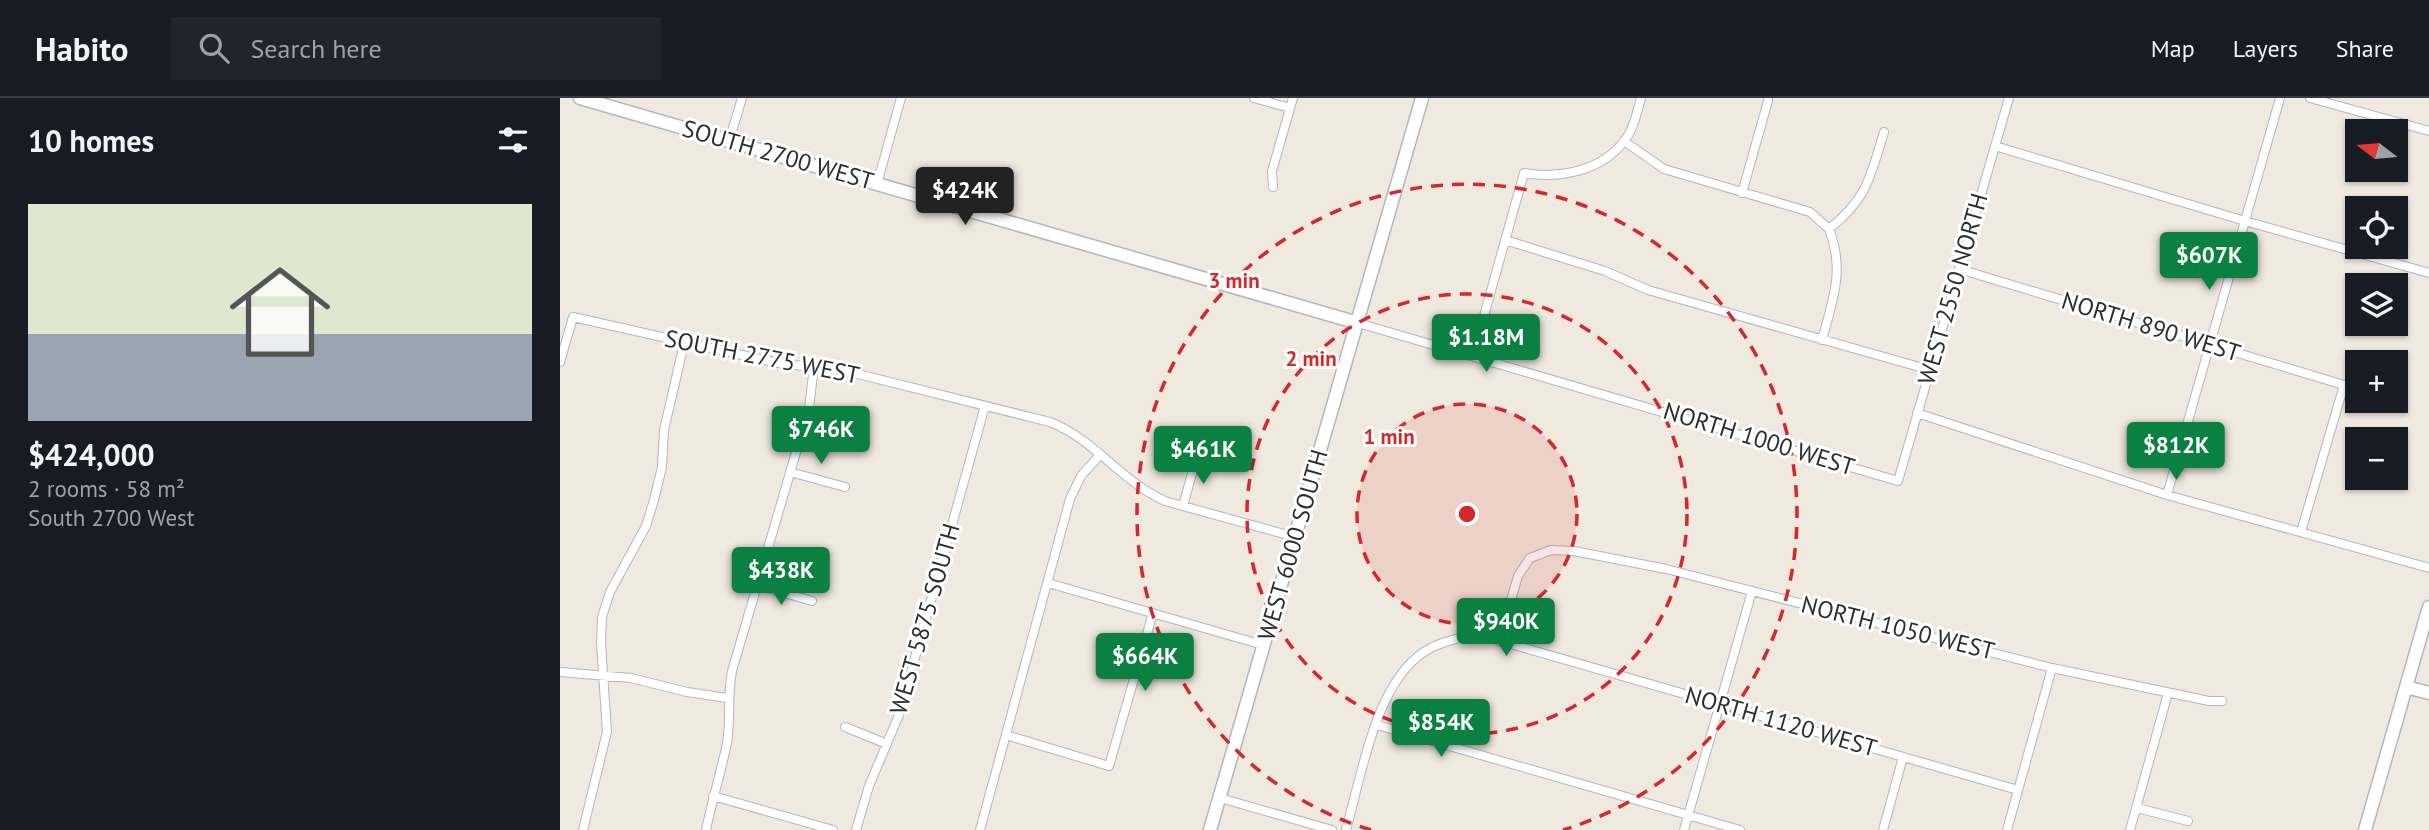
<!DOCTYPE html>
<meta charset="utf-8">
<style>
body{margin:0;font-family:"PT Sans",sans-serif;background:#20242c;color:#f1f3f6;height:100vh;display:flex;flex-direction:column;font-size:26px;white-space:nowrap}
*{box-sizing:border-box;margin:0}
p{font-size:23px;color:#9ea1a6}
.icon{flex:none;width:38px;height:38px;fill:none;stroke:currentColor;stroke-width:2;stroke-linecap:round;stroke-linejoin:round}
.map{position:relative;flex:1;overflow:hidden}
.panel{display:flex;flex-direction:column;background:#171b24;width:560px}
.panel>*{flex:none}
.needle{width:46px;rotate:286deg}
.tools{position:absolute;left:1785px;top:21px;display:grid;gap:14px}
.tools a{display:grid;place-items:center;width:63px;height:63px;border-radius:0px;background:#171b24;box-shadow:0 2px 5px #0004;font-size:35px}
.price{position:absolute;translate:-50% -60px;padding:0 16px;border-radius:7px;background:#0b8043;color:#fff;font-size:23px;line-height:46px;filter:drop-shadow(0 2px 4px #0008)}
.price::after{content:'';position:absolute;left:50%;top:42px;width:21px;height:16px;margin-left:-10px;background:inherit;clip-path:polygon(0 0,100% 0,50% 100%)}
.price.selected{background:#222;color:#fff}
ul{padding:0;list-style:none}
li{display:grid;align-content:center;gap:14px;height:371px;padding:0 28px}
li+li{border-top:2px solid #363941}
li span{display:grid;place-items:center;height:217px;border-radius:0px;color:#555}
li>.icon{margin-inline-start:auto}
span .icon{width:126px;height:126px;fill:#fffc;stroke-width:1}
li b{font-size:30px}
h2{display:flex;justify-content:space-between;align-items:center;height:84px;padding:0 28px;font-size:30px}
header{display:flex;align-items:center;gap:42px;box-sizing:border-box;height:98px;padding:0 35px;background:#171b24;border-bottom:2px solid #363941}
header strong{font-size:33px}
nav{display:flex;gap:38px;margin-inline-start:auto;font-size:24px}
.search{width:490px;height:63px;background:#20242c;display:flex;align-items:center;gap:18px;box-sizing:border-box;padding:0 24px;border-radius:0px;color:#9ea1a6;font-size:26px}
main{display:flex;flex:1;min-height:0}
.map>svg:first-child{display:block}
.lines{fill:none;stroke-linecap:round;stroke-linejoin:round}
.street-casing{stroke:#b3b6c2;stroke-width:10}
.secondary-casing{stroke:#b3b6c2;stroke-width:15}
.street{stroke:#fff;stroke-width:8}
.secondary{stroke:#fff;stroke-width:12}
.ring{fill:none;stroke:#d62828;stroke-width:3.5;stroke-dasharray:12 9}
.labels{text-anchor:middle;stroke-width:6;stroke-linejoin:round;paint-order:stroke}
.street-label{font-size:24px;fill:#2e2e2e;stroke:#fff}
.centre{fill:#d62828;stroke:#fff;stroke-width:3.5}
.ring-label{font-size:21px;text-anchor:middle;font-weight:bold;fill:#d62828;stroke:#fff;stroke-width:6;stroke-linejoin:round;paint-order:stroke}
</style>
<header>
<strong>Habito</strong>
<div class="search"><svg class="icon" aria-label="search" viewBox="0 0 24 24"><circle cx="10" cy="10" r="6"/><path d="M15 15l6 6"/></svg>Search here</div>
<nav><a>Map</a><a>Layers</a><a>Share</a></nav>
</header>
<main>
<section class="panel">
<h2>10 homes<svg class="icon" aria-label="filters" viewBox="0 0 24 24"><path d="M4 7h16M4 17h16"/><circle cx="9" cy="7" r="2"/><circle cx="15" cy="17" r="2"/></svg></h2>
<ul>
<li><span style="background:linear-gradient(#dfe7d0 60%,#9aa5b1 0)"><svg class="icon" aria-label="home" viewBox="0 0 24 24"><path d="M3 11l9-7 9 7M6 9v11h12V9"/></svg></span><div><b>$424,000</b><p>2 rooms · 58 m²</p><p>South 2700 West</p></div></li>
</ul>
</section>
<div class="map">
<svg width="1869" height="732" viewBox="0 0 1869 732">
<rect width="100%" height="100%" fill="#f0e9df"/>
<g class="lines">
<defs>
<path id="street" d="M694,0L730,10
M1750,0L1869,33
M169,43L182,0
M1064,43L1104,71L1250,114L1269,131
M1435,48L1685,123L1869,175
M317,86L341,0
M713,89L712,73L733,0
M1182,95L1208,3
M945,142L1045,173L1088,192L1370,272
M1399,171L1784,287L1741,434
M798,225L1338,383L1449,0
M1262,242C1273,201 1285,172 1269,131C1308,100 1310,79 1324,34
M913,257L964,75C1000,81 1042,73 1065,42C1074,30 1077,14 1081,0
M0,264L13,219L218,265L286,273L490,324C534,341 562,384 605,403L735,439
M1357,315L1607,397L1869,470
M230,374L285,389
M1607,397L1720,0
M623,408L636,361
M488,485L703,547
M197,487L252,503
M939,543L958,478L970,460L991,452L1014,453L1106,471L1492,570L1649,603H1662
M0,574L71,580L127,594L167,600
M817,627L1180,732
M285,629L327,646
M446,637L549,668L593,515
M153,698L273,732
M660,700L772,732
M1577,710L1628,723
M23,732L47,634L41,545L42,519L50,494L86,428L94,402L102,369L104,332L124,246
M146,732C152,703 161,674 167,645C171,621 167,598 172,573L249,310L254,269
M296,732L309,688L339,617L425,308
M420,732L510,401L521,378L539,358
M786,732C801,679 814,596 856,560C873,545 895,541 916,536L1458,692
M1124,732L1192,493
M1323,732L1343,659
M1447,732L1492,570
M1570,732L1608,595"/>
<path id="secondary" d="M20,0L798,225
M1846,589L1869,595
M650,732L862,0
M1805,732L1869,509"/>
</defs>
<use href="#street" class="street-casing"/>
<use href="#secondary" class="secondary-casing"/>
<use href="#street" class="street"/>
<use href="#secondary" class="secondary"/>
</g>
<circle cx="907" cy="416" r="110" fill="#d62828" fill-opacity=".12"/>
<g class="ring">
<circle cx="907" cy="416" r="110"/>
<circle cx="907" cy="416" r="220"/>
<path d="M811 732A330 330 0 1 1 1003 732"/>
</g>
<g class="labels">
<g class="street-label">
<text transform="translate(218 57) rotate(16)" y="8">SOUTH 2700 WEST</text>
<text transform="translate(1393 191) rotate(-74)" y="8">WEST 2550 NORTH</text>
<text transform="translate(1591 229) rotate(17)" y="8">NORTH 890 WEST</text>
<text transform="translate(202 259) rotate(11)" y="8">SOUTH 2775 WEST</text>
<text transform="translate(1199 341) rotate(17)" y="8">NORTH 1000 WEST</text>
<text transform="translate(733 447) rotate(-74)" y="8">WEST 6000 SOUTH</text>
<text transform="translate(365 521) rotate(-74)" y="8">WEST 5875 SOUTH</text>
<text transform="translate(1338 530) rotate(14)" y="8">NORTH 1050 WEST</text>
<text transform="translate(1221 624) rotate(16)" y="8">NORTH 1120 WEST</text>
</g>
</g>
<circle cx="907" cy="416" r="10" class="centre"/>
<g class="ring-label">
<text x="674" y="190">3 min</text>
<text x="751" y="268">2 min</text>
<text x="829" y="346">1 min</text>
</g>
</svg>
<div class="tools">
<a><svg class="needle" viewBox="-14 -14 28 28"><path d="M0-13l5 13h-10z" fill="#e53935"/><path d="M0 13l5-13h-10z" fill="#9ea1a6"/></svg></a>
<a><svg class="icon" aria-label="locate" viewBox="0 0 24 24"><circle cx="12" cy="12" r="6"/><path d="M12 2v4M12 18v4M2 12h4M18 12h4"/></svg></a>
<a><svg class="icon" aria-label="layers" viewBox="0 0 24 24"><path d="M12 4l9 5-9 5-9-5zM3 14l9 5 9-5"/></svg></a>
<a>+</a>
<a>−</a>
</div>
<b class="price selected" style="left:405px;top:129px">$424K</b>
<b class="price" style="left:1649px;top:194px">$607K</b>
<b class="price" style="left:926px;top:276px">$1.18M</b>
<b class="price" style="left:261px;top:368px">$746K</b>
<b class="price" style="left:1616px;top:384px">$812K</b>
<b class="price" style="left:643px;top:388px">$461K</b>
<b class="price" style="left:221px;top:509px">$438K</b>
<b class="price" style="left:946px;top:560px">$940K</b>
<b class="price" style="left:585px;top:595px">$664K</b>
<b class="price" style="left:881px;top:661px">$854K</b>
</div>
</main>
